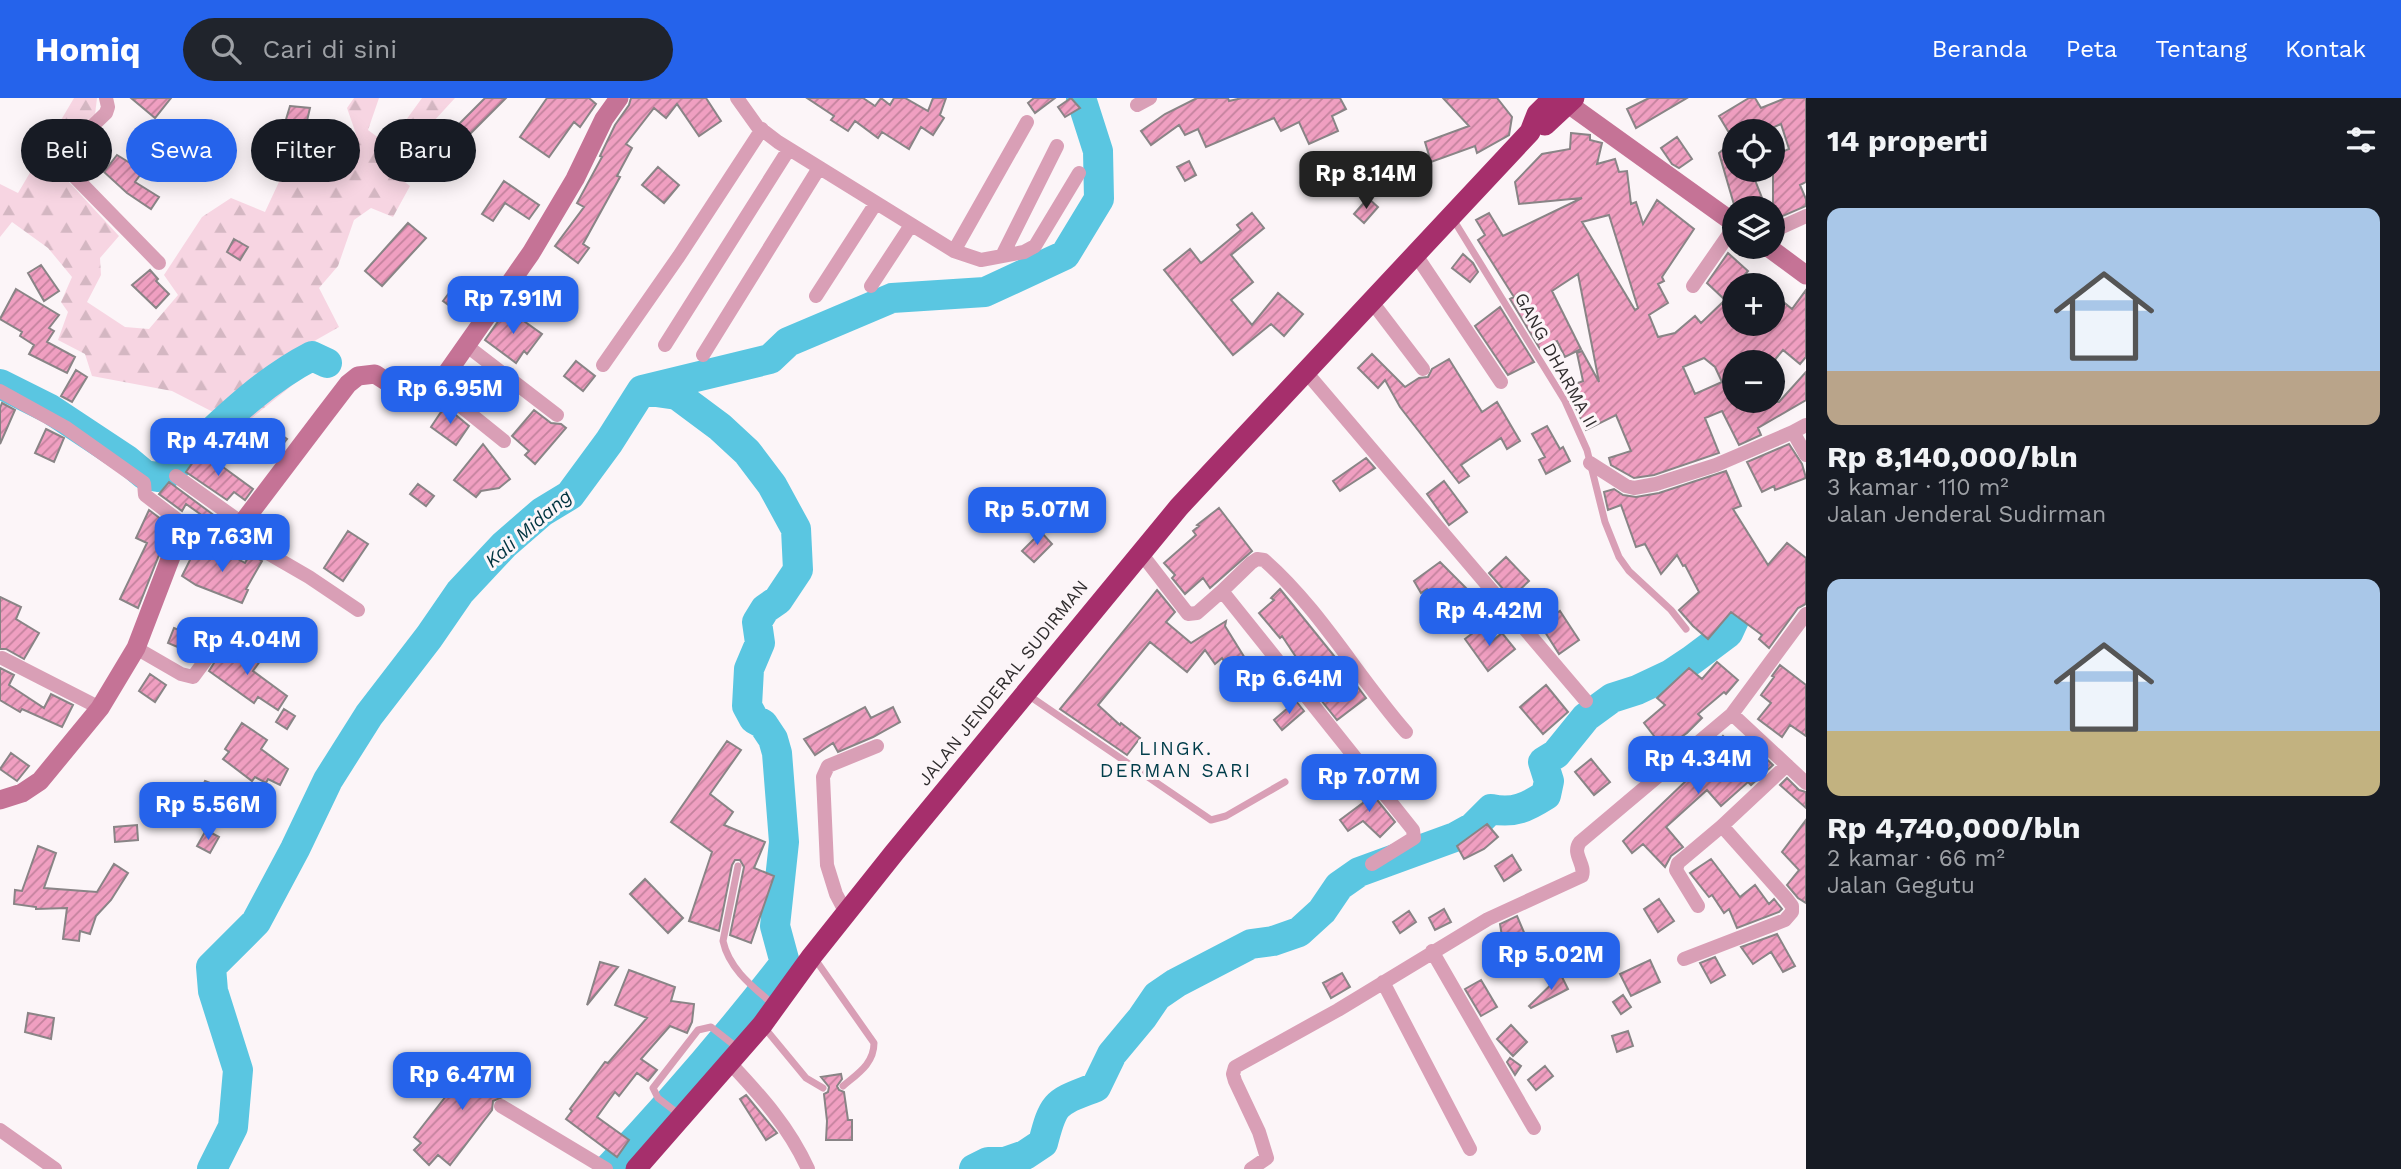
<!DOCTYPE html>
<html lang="id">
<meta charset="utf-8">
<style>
body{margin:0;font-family:"Work Sans",sans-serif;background:#20242c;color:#f1f3f6;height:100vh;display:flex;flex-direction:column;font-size:26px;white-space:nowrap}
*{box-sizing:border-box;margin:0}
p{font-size:23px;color:#9ea1a6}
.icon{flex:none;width:38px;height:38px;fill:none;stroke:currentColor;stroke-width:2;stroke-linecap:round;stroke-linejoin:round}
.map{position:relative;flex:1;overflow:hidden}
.side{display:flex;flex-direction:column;background:#171b24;width:595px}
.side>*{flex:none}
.hud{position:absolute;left:21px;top:21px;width:665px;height:63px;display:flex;gap:14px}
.fabs{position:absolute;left:1722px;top:21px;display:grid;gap:14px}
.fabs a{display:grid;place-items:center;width:63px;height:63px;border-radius:50%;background:#171b24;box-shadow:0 4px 18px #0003;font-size:35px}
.price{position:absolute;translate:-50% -60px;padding:0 16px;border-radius:14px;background:#2563eb;color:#fff;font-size:23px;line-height:46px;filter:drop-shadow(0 2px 4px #0008)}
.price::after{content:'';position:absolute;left:50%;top:42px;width:21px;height:16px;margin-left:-10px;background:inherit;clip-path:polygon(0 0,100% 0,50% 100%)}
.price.on{background:#222;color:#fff}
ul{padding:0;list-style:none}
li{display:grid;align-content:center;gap:14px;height:371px;padding:0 21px}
li span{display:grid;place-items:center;height:217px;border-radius:14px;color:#555}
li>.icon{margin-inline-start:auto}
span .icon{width:126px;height:126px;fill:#fffc;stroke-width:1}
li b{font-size:30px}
h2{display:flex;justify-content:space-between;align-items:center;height:84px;padding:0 21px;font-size:30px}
.pill{padding:0 24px;border-radius:32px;background:#171b24;box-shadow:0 4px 18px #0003;font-size:24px;line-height:63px}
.pill.on{background:#2563eb;color:#fff}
header{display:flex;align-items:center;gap:42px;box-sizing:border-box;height:98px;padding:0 35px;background:#2563eb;color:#fff}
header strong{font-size:33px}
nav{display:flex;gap:38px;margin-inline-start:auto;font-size:24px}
.search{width:490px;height:63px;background:#20242c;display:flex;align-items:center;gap:18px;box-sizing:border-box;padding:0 24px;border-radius:38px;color:#9ea1a6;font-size:26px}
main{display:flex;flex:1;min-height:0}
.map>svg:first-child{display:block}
.forest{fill:url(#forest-firs)}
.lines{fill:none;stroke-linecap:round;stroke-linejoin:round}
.river{stroke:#5ac6e1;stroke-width:30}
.building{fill:url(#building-hatch);stroke:#898486;stroke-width:2;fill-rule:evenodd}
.lane{stroke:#d99fb6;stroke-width:7}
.street{stroke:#d99fb6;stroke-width:14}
.secondary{stroke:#c57396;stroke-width:19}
.highway{stroke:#a62f6c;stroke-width:21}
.labels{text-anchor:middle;stroke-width:6;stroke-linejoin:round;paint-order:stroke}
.street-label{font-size:18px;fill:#302d2e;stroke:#fcf5f8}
.water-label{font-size:19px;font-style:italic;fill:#003440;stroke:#fcf5f8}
.neighbourhood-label{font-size:19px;letter-spacing:2px;fill:#003d4a;stroke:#fcf5f8}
</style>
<header>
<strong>Homiq</strong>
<div class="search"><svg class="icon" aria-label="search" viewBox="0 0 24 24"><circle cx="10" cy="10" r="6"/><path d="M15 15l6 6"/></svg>Cari di sini</div>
<nav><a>Beranda</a><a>Peta</a><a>Tentang</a><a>Kontak</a></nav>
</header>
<main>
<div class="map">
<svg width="1806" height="1071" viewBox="0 0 1806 1071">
<defs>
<pattern id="forest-firs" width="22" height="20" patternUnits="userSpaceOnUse" patternTransform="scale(1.75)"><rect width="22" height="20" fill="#f7d5e2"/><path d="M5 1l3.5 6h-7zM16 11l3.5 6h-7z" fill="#d4b7c2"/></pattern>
<pattern id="building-hatch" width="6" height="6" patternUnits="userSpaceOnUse" patternTransform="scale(1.75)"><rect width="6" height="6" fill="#f09fc1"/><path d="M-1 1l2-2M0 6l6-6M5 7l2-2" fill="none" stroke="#c3829d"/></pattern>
</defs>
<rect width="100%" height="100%" fill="#fcf5f8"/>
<path class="forest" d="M74,0H97L95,17L62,56L67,82L119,138L100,160L101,177L87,204L125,229L149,231L178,197L164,177L202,119L231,100L265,114L297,45L319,58L356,36L347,10L354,0H379L368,32L388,47L422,0H455L389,72L410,88L393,119L371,110L354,122L338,168L319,190L339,229L309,246L305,277L237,332L215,315L172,293L92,278L85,256L58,242L68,214L61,204L72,179L48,150L12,124L0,139V86L18,95Z"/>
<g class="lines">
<path class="river" d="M0,286L50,311L127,362L145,377L158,379L168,375C214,333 256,287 312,258L327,265
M212,1071L233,1029L238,972L213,893L211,869L256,824L295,751L328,682L369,617L429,539L460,494L504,447L542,414L570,397L609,344L642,292L770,261L788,244L892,200L985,194L1065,157L1099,101L1098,53L1081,0
M608,1071C671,1005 729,937 785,865L775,828L784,744L777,655L773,641L763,626L754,621L747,608L749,571L760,545L757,524L765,511L778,502L798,472L796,431L772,387L747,354L720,329L677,297L649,293
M974,1071L988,1064H1005L1025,1057L1043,1045C1054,1002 1056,1005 1096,989L1112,956L1142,920L1157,898L1176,885L1251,846L1273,843L1299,834L1322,813L1339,788L1359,774L1455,739L1473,729L1491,711C1514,716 1527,709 1546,697L1549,683L1543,664L1556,656L1586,619L1612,600L1637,592L1671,576L1692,562L1728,535L1734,522"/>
</g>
<path class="building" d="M131,0H171L155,20Z
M485,0H506L458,48L448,37Z
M547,0H589L596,6L580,29L574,24L549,59L520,39Z
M631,0H706L721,23L699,38L677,6L666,20L654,10L626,46L632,50L617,78L620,79L583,146L589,150L578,165L555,148L584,109L577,105L602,59L600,58L615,27L629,7Z
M807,0H863L875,8L881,0L890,7L894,0H905L928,13L933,0H946L940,17L944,20L933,37L921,29L909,51L882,34L878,40L855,23L848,33L831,22L834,18Z
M1034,0H1055L1035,15L1028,5Z
M1071,0L1080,10L1065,19L1058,9Z
M1197,0H1228L1229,3L1242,0H1340L1346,11L1332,18L1338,33L1309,46L1299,24L1281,33L1274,20L1206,49L1198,31L1185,37L1179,27L1151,47L1141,33L1165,16Z
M1443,0H1497L1512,19L1509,37L1477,55L1475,48L1431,64L1425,44L1469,28Z
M1649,0H1687L1636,30L1627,11Z
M1749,0H1755L1761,10L1786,0H1806V84L1800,87L1806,101V108L1778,120L1776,116L1773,118V64L1778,63L1775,57L1789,51L1781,26L1766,33H1728L1719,18Z
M290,8L310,10L303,40L294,37L277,72L265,66L267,63L256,57L264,41L278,48Z
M1571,35L1590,37V42L1602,45L1597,66L1615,61L1619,74L1627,73L1631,106L1636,104L1643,126L1657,102L1694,131L1662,179L1664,183L1658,186L1668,205L1649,217L1658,239L1675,235L1695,218L1701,225L1725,202L1734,212V226H1773V213L1781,202L1792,211L1806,192V259L1800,266L1783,252L1773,264H1734V303L1779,304L1806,274V302L1758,330L1761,337L1739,347L1722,313L1705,320L1719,355L1654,377L1634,380L1611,367L1609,360L1631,353L1616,317L1586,332L1575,308L1577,307L1570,288L1583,283L1577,255L1582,253L1599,284L1578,176L1552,193L1581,251L1565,259L1557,243L1540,251L1510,201L1514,199L1478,142L1485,137L1476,122L1489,115L1503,138L1582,100L1519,106L1515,84L1542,56L1570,51ZM1609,117L1638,210L1635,212L1582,124ZM1704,260L1715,269L1722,284L1695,296L1683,269Z
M1677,39L1692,61L1679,70L1672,66L1661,50Z
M1734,42V72H1751L1766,110H1735L1719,55Z
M117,57L143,73L135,84L159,99L151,111L127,95L104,74Z
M1189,63L1196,77L1185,83L1177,69Z
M658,69L679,87L664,105L642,87Z
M504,83L539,107L529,121L505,105L493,123L482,116Z
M1368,100L1378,109L1364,125L1354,116Z
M1252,115L1264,130L1231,157L1253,184L1231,202L1252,227L1278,195L1303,216L1284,238L1271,226L1233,257L1164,172L1190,151L1201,165L1241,132L1237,127Z
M408,125L426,140L382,188L365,173Z
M234,141L248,149L240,162L227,154Z
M1728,155L1748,173L1724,201L1707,185Z
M1463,156L1473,165L1478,174L1470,184L1452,170Z
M41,167L59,193L44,203L28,175Z
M150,172L158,181L156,183L169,196L156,210L132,187Z
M455,187L481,205L469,222L443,203Z
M16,191L59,217L49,230L54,233L47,244L75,259L67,275L29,256L34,247L20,238L22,234L0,221Z
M1500,209L1534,264L1508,277L1475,228Z
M507,211L542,236L527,256L524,253L516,265L485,242Z
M1372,256L1405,289L1419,280L1428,279L1432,271L1449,261L1482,314L1497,304L1520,343L1507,351L1501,340L1461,367L1469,378L1459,385L1400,309L1385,282L1378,290L1358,270Z
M576,263L595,278L583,293L564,278Z
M76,272L87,279L72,304L61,298Z
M2,305L15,312L0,346V310Z
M445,308L469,328L456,347L431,329Z
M534,312L551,325L561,326L566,330L535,366L525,357L529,353L512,338Z
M1547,328L1560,351L1563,349L1570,363L1546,376L1539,362L1545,359L1532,336Z
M270,329L287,341L271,361L255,349Z
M46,331L64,340L54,364L35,355Z
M483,346L510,381L499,390L481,393L476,399L454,382Z
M1789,346L1802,366L1806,380L1775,392L1774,388L1762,394L1747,364Z
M201,353L253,391L245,402L234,394L227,402L186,374Z
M1366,360L1375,370L1340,393L1333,383Z
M1726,373L1741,408L1733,411L1768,467L1787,445L1806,460V506L1798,510L1769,550L1759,541L1762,537L1731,514L1708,541L1693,528L1679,512L1699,494L1685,467L1683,468L1677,457L1661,476L1645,446L1636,449L1621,407L1608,412L1604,394L1614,391L1623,397L1636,399L1659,395Z
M1444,383L1467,414L1449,427L1427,396Z
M169,384L215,418L210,423L186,406L182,413L159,396Z
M418,386L434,398L426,408L410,396Z
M1219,410L1252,453L1210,490L1203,480L1185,496L1172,480L1175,477L1164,465L1196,437L1193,433L1199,428L1197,427Z
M149,412L174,431L161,452L138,510L120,501L147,445L136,440Z
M348,433L368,446L343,483L324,470Z
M1041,434L1052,446L1034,464L1022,453Z
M220,451L245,465L250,456L262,463L246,491L248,492L242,505L196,487L182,478L195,452L215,460Z
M1506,459L1529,483L1511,500L1489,475Z
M1440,464L1466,490L1445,510L1427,491L1421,495L1414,483Z
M1280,491L1335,559L1308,577L1282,538L1280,540L1259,515L1274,502L1271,500Z
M1157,492L1175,514L1166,524L1191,545L1226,523L1225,528L1248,565L1254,561L1266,580L1243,594L1222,560L1215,566L1205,552L1187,574L1150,544L1098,607L1120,627L1121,625L1140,640L1127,657L1060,611Z
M0,499L21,509L16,521L39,535L24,561L6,551H0Z
M1560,513L1579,542L1559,556L1540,526Z
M1481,529L1491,544L1502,535L1515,551L1488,573L1465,541Z
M174,530L201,541L194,556L168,545Z
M242,544L263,559L253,573L287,598L278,612L258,599L254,605L209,573L219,557L228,563Z
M1717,564L1738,582L1726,596L1724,594L1698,616L1702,620L1687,635L1664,651L1644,625L1665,607L1657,600L1689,570L1702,581Z
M1780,567L1806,587V638L1790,627L1782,639L1758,621L1771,605L1761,597L1774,579L1772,578Z
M0,570L14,577L9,587L44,610L51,596L73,607L62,629L22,611L20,614L0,602Z
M150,576L166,587L155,604L139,593Z
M1351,580L1366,600L1337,622L1321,602Z
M1546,587L1568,614L1543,636L1520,609Z
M1296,603L1304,613L1282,632L1274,622Z
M865,609L871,620L893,609L900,624L873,639L838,654L833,645L815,657L804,641Z
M284,611L295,618L287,631L276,624Z
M242,625L267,642L261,651L288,671L280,687L268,681L266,685L255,679L252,683L223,661L229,654L225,651Z
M1723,638L1751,664L1760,655L1773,667L1751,687L1748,684L1721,708L1707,692L1666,729L1683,749L1671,758L1665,769L1643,746L1632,755L1623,743L1689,680L1687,678Z
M727,643L741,652L710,696L733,714L724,727L765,744L754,770L774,778L751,845L730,837L744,769L740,762H735L732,767L719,833L689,823L712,754L671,724Z
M11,655L29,668L17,683L0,671Z
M1591,661L1610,684L1594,697L1575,674Z
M1787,680L1799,692L1806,694V710L1780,687Z
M205,683L235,695L227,714L198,698Z
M1365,687L1395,724L1380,739L1363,723L1348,733L1340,722L1364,704L1356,692Z
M1806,722V805L1798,800L1787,787L1799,772L1782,754Z
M1487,726L1498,739L1484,751L1464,761L1457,748Z
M137,727L138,742L115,744L114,729Z
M206,732L219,739L210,755L197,748Z
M38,748L56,755L44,790L97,794L114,766L128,775L111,802L96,818L90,836L80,833L79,843L63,841L67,810L36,811V809L14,806L15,792L22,793Z
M1512,757L1521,772L1504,783L1495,768Z
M1711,761L1740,799L1755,787L1769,806L1774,801L1782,811L1779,814L1737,830L1729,811L1724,815L1712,797L1709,799L1690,775Z
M645,781L683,820L668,835L630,796Z
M1659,801L1674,823L1658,834L1644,811Z
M1444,811L1451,824L1435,832L1429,820Z
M1409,813L1416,824L1400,835L1393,824Z
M1517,818L1526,839L1503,844L1500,826Z
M1777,836L1795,868L1783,874L1771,854L1753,866L1741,849Z
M1715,859L1725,877L1711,885L1700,865Z
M1650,862L1660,884L1631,898L1620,876Z
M600,864L618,869L587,907Z
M629,872L675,889L671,903L694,906L692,924L687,935L670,928L641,961L657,972L648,983L637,975L619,998L615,994L597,1019L629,1042L617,1059L566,1021L572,1013L570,1011L605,964L608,965L647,920L615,907Z
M1342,875L1350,889L1331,900L1323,885Z
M1561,877L1568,891L1531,910L1529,908Z
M1481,882L1497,909L1481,918L1465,891Z
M1623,897L1631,909L1621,916L1613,904Z
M28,915L54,920L51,941L25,934Z
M1511,927L1527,944L1513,958L1497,941Z
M1628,933L1633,948L1617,954L1612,938Z
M479,956L514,984L503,999L493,1003L492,1012L450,1067L438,1057L429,1067L414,1052L421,1045L414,1039Z
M1510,960L1521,968L1515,977L1507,964Z
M1545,968L1553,978L1536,992L1528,982Z
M841,976L842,981L837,988L839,992L844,994L848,1022H852V1042H826L827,1023L824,996L828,994L829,989L821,979Z
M746,997L777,1035L766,1042L740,1001Z"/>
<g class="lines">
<path class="lane" d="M1453,121L1565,303L1587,352L1605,424L1619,459L1629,473L1671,512L1686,531
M1028,597L1211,722L1226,718L1285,684
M738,768L723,843C729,871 753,889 774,907
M815,861L874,945C874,966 857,976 843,988
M763,928L806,980L823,990
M680,1017L658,1000L653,990L698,932L711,929L739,951"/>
<path class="street" d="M106,0L108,9L106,15L81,39L69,59L72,76L159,165
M737,0L757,28L778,44L954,153L981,162L1024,154L1035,148L1079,75
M1137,7L1150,0
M1773,133L1806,118
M954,153L1027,24
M1416,157L1501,284
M1002,158L1057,48
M871,188L911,127
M1693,188L1734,129
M816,198L876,105
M1372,204L1423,271
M665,247L789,51
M467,248L557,317
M703,257L819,70
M603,267L679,158L762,31
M1306,274L1586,603
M437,289L504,343
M0,293L65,329L144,385L145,397L183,426L188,436
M1806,327L1793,334L1806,357
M1590,365L1626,388L1634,390L1656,386L1716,367L1793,334
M176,378L242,425
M233,435L309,479L358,512
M1140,454L1188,516L1197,515L1222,493L1413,732L1414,740L1372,766
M1222,493L1251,465L1257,461L1264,462C1320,511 1357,578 1406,634
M136,550L181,576L193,579L210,556
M2,560L100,610
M1732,616L1806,685
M1698,808L1676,772L1678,765L1722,728L1787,667
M846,815L836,796L827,767L823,679L828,668L877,648
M1432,853L1534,1030
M1684,861L1785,822L1792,814V808L1786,800L1722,728
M1383,884L1470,1051
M729,964C761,998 789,1029 808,1071
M501,1008L606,1071
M0,1032L55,1071
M1251,1071L1267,1060L1259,1034L1235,983L1233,976L1235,969L1338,912L1488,821L1582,778C1586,766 1571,756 1580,744L1732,616L1806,516"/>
<path class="secondary" d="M1560,0L1734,125
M1768,149L1806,177
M0,702L22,695L40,683L100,610L136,550L172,456L184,438L194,435L229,436L237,432L322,320L348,286L358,278L375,276L417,303L426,300L437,289L531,155L575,81L604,21L619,0"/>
<path class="highway" d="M1545,27L1574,0
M636,1071L762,927L812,858L894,755L1179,409L1530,34L1537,16L1553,0"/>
</g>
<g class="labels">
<g class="street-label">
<text transform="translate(1556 262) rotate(61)" y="6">GANG DHARMA II</text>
<text transform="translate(1003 585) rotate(-51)" y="6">JALAN JENDERAL SUDIRMAN</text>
</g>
<g class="water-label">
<text transform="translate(528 430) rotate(-41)" y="7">Kali Midang</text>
</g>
<g class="neighbourhood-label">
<text x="1176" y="657">LINGK.<tspan x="1176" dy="22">DERMAN SARI</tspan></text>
</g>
</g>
</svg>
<div class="fabs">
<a><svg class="icon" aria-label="locate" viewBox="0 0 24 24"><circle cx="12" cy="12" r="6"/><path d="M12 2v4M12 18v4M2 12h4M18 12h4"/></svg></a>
<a><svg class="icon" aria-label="layers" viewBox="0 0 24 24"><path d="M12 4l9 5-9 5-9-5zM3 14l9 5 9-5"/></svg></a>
<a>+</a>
<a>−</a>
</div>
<b class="price on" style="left:1366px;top:113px">Rp 8.14M</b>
<b class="price" style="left:513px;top:238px">Rp 7.91M</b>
<b class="price" style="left:450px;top:328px">Rp 6.95M</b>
<b class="price" style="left:218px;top:380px">Rp 4.74M</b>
<b class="price" style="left:1037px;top:449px">Rp 5.07M</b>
<b class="price" style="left:222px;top:476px">Rp 7.63M</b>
<b class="price" style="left:1489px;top:550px">Rp 4.42M</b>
<b class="price" style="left:247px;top:579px">Rp 4.04M</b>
<b class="price" style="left:1289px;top:618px">Rp 6.64M</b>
<b class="price" style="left:1698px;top:698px">Rp 4.34M</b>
<b class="price" style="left:1369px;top:716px">Rp 7.07M</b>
<b class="price" style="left:208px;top:744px">Rp 5.56M</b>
<b class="price" style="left:1551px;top:894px">Rp 5.02M</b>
<b class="price" style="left:462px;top:1014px">Rp 6.47M</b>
<div class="hud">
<a class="pill">Beli</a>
<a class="pill on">Sewa</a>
<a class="pill">Filter</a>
<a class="pill">Baru</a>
</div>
</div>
<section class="side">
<h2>14 properti<svg class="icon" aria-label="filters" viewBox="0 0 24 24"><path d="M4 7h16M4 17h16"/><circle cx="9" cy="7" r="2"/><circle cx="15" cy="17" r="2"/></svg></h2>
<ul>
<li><span style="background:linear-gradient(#a9c7e8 75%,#b9a48a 0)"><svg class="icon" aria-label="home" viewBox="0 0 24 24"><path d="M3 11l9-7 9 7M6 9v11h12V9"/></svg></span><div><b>Rp 8,140,000/bln</b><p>3 kamar · 110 m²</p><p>Jalan Jenderal Sudirman</p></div></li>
<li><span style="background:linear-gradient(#a9c7e8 70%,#c2b280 0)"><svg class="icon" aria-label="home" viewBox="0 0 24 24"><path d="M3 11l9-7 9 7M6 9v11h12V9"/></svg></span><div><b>Rp 4,740,000/bln</b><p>2 kamar · 66 m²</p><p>Jalan Gegutu</p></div></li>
</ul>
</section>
</main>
